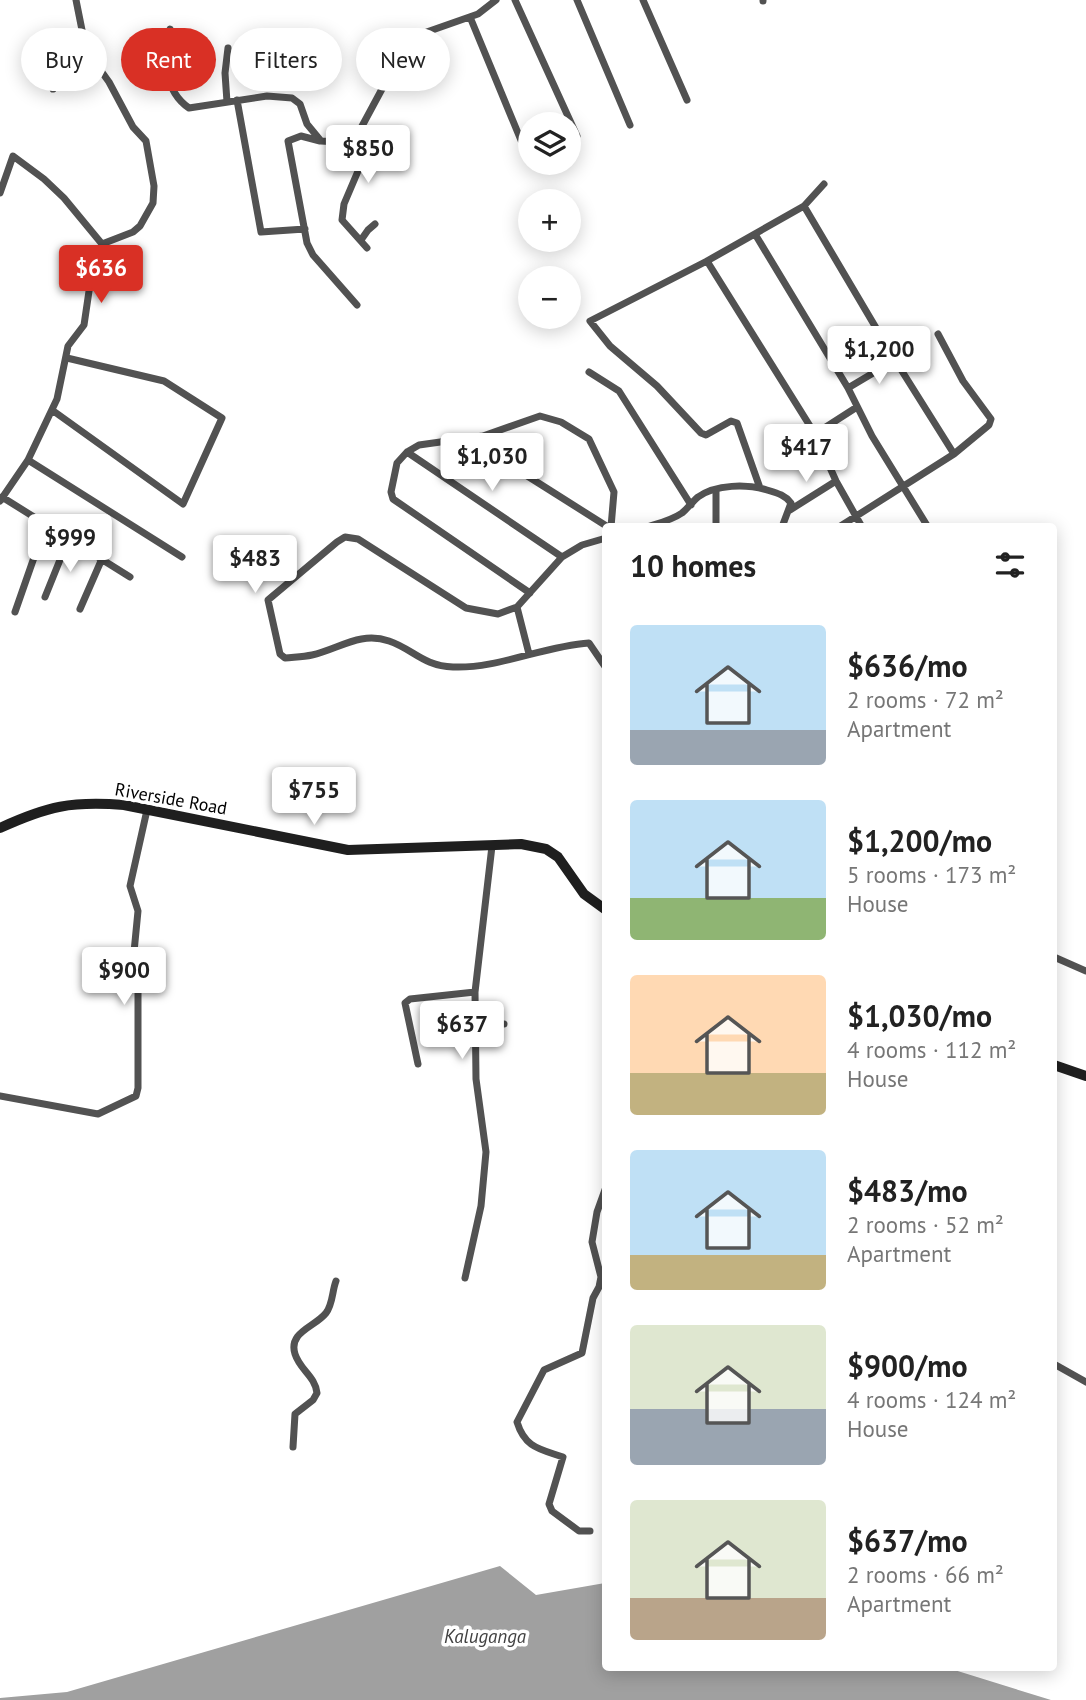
<!DOCTYPE html>
<meta charset="utf-8">
<style>
body{margin:0;font-family:"PT Sans",sans-serif;background:#f2f2f2;color:#222;height:100vh;display:flex;flex-direction:column;font-size:26px;white-space:nowrap}
*{box-sizing:border-box;margin:0}
p{font-size:23px;color:#767676}
.icon{flex:none;width:38px;height:38px;fill:none;stroke:currentColor;stroke-width:2;stroke-linecap:round;stroke-linejoin:round}
.map{position:relative;flex:1;overflow:hidden}
.panel{position:absolute;left:602px;top:523px;width:455px;height:1148px;display:flex;flex-direction:column;background:#fff;border-radius:7px;box-shadow:0 4px 18px #0003}
.panel>*{flex:none}
.banner{position:absolute;left:21px;top:28px;width:476px;height:63px;display:flex;gap:14px}
.buttons{position:absolute;left:518px;top:112px;display:grid;gap:14px}
.buttons a{display:grid;place-items:center;width:63px;height:63px;border-radius:50%;background:#fff;box-shadow:0 4px 18px #0003;font-size:35px}
.price{position:absolute;translate:-50% -60px;padding:0 16px;border-radius:7px;background:#fff;color:#222;font-size:23px;line-height:46px;filter:drop-shadow(0 2px 4px #0008)}
.price::after{content:'';position:absolute;left:50%;top:42px;width:21px;height:16px;margin-left:-10px;background:inherit;clip-path:polygon(0 0,100% 0,50% 100%)}
.price.active{background:#d93025;color:#fff}
ul{padding:0;list-style:none}
li{display:flex;align-items:center;gap:21px;height:175px;padding:0 28px}
li span{display:grid;place-items:center;flex:none;width:196px;height:140px;border-radius:7px;color:#555}
li>.icon{margin-inline-start:auto}
span .icon{width:84px;height:84px;fill:#fffc;stroke-width:1}
li b{font-size:30px}
h2{display:flex;justify-content:space-between;align-items:center;height:84px;padding:0 28px;font-size:30px}
.chip{padding:0 24px;border-radius:32px;background:#fff;box-shadow:0 4px 18px #0003;font-size:24px;line-height:63px}
.chip.active{background:#d93025;color:#fff}
.map>svg:first-child{display:block}
.water{fill:#a0a0a0}
.lines{fill:none;stroke-linecap:round;stroke-linejoin:round}
.street{stroke:#525252;stroke-width:7}
.secondary{stroke:#1f1f1f;stroke-width:10}
.labels{text-anchor:middle;stroke-width:7;stroke-linejoin:round;paint-order:stroke}
.street-label{font-size:18px;fill:#000;stroke:#fff}
.water-label{font-size:19px;font-style:italic;fill:#414141;stroke:#fff}
</style>
<div class="map">
<svg width="1086" height="1700" viewBox="0 0 1086 1700">
<rect width="100%" height="100%" fill="#fff"/>
<path class="water" d="M500,1566L536,1595L605,1583L606,1668H948L1051,1700H0V1698L67,1692Z"/>
<g class="lines">
<path class="street" d="M515,0L577,136
M577,0L630,125
M643,0L687,100
M763,0V1
M470,17L525,150L530,147
M170,29C162,56 164,91 189,108L267,96L292,98L300,104L307,124L321,141L337,142L361,128L389,76L421,34L478,14L496,0
M53,89L51,79L93,61
M237,100L261,232L305,229
M227,102L225,73L228,48
M351,135L364,153V157L344,204L342,220L367,248
M320,141L301,136L288,141L307,243L313,255L357,305
M0,193L13,156L44,179L64,198L102,244
M804,206L895,360L954,454
M755,234L848,388L872,436L928,527
M361,240L368,230L375,224
M707,261L815,434L836,481L862,527
M589,372L619,391L691,505
M848,388L895,360
M52,410L183,504L222,418L164,381L67,358
M815,434L857,407
M483,436L491,453L608,527
M407,452L562,557
M28,460L182,557
M760,488L737,423L731,421L706,435L701,433L657,386L610,346L590,321L707,261L804,206L824,184
M2,497L130,577
M0,501L28,460L57,399L68,346L84,325L93,264L102,244L133,232L140,226L153,203L154,186L146,141L133,127L109,82L86,50L76,0
M790,510L836,481
M647,527C660,523 672,520 682,513C688,508 692,502 698,497C716,484 747,484 767,490C777,493 785,495 791,503L782,527
M716,527V490
M839,527L954,454L989,425L991,419L963,381L938,334
M606,538L582,545L562,557L517,607L498,614L466,608L358,539L345,537L337,542L268,600L280,654L285,658C294,657 303,657 312,655C339,649 360,631 389,641C413,649 423,666 453,667C497,669 544,646 589,643L606,668
M530,593L393,499L391,492L397,463L407,452L419,445L483,436L540,416L561,422L589,439L614,492L611,527
M45,597L68,540
M517,607L529,654
M80,609L101,561
M15,612L45,526
M1054,957L1086,971
M475,1022L504,1024
M418,1064L405,1003L410,999L475,992
M0,1096L98,1114L136,1096L138,1088V980L141,959L134,952L138,911L130,886L147,810
M465,1278L481,1206L486,1152L476,1079L475,992L492,846
M1054,1364L1086,1382
M293,1447L295,1414L313,1400L317,1393C315,1376 300,1370 295,1354C288,1332 315,1327 326,1313C333,1304 332,1291 336,1281
M590,1531H579L552,1511L549,1504L563,1457C540,1449 525,1448 517,1422L544,1370L582,1353L593,1298L599,1287L601,1277L592,1242L597,1212L606,1187"/>
<path class="secondary" d="M0,828C48,806 71,801 124,805L348,850L521,844L546,849L558,857L584,894L606,910
M1054,1065L1086,1076"/>
</g>
<g class="labels">
<g class="street-label">
<text transform="translate(171 799) rotate(10)" y="6">Riverside Road</text>
</g>
<g class="water-label">
<text x="485" y="1643">Kaluganga</text>
</g>
</g>
</svg>
<div class="buttons">
<a><svg class="icon" aria-label="layers" viewBox="0 0 24 24"><path d="M12 4l9 5-9 5-9-5zM3 14l9 5 9-5"/></svg></a>
<a>+</a>
<a>−</a>
</div>
<b class="price" style="left:368px;top:185px">$850</b>
<b class="price active" style="left:101px;top:305px">$636</b>
<b class="price" style="left:879px;top:386px">$1,200</b>
<b class="price" style="left:806px;top:484px">$417</b>
<b class="price" style="left:492px;top:493px">$1,030</b>
<b class="price" style="left:70px;top:574px">$999</b>
<b class="price" style="left:255px;top:595px">$483</b>
<b class="price" style="left:314px;top:827px">$755</b>
<b class="price" style="left:124px;top:1007px">$900</b>
<b class="price" style="left:462px;top:1061px">$637</b>
<div class="banner">
<a class="chip">Buy</a>
<a class="chip active">Rent</a>
<a class="chip">Filters</a>
<a class="chip">New</a>
</div>
<section class="panel">
<h2>10 homes<svg class="icon" aria-label="filters" viewBox="0 0 24 24"><path d="M4 7h16M4 17h16"/><circle cx="9" cy="7" r="2"/><circle cx="15" cy="17" r="2"/></svg></h2>
<ul>
<li><span style="background:linear-gradient(#bfe0f5 75%,#9aa5b1 0)"><svg class="icon" aria-label="home" viewBox="0 0 24 24"><path d="M3 11l9-7 9 7M6 9v11h12V9"/></svg></span><div><b>$636/mo</b><p>2 rooms · 72 m²</p><p>Apartment</p></div></li>
<li><span style="background:linear-gradient(#bfe0f5 70%,#8fb573 0)"><svg class="icon" aria-label="home" viewBox="0 0 24 24"><path d="M3 11l9-7 9 7M6 9v11h12V9"/></svg></span><div><b>$1,200/mo</b><p>5 rooms · 173 m²</p><p>House</p></div></li>
<li><span style="background:linear-gradient(#ffd9b3 70%,#c2b280 0)"><svg class="icon" aria-label="home" viewBox="0 0 24 24"><path d="M3 11l9-7 9 7M6 9v11h12V9"/></svg></span><div><b>$1,030/mo</b><p>4 rooms · 112 m²</p><p>House</p></div></li>
<li><span style="background:linear-gradient(#bfe0f5 75%,#c2b280 0)"><svg class="icon" aria-label="home" viewBox="0 0 24 24"><path d="M3 11l9-7 9 7M6 9v11h12V9"/></svg></span><div><b>$483/mo</b><p>2 rooms · 52 m²</p><p>Apartment</p></div></li>
<li><span style="background:linear-gradient(#dfe7d0 60%,#9aa5b1 0)"><svg class="icon" aria-label="home" viewBox="0 0 24 24"><path d="M3 11l9-7 9 7M6 9v11h12V9"/></svg></span><div><b>$900/mo</b><p>4 rooms · 124 m²</p><p>House</p></div></li>
<li><span style="background:linear-gradient(#dfe7d0 70%,#b9a48a 0)"><svg class="icon" aria-label="home" viewBox="0 0 24 24"><path d="M3 11l9-7 9 7M6 9v11h12V9"/></svg></span><div><b>$637/mo</b><p>2 rooms · 66 m²</p><p>Apartment</p></div></li>
</ul>
</section>
</div>
